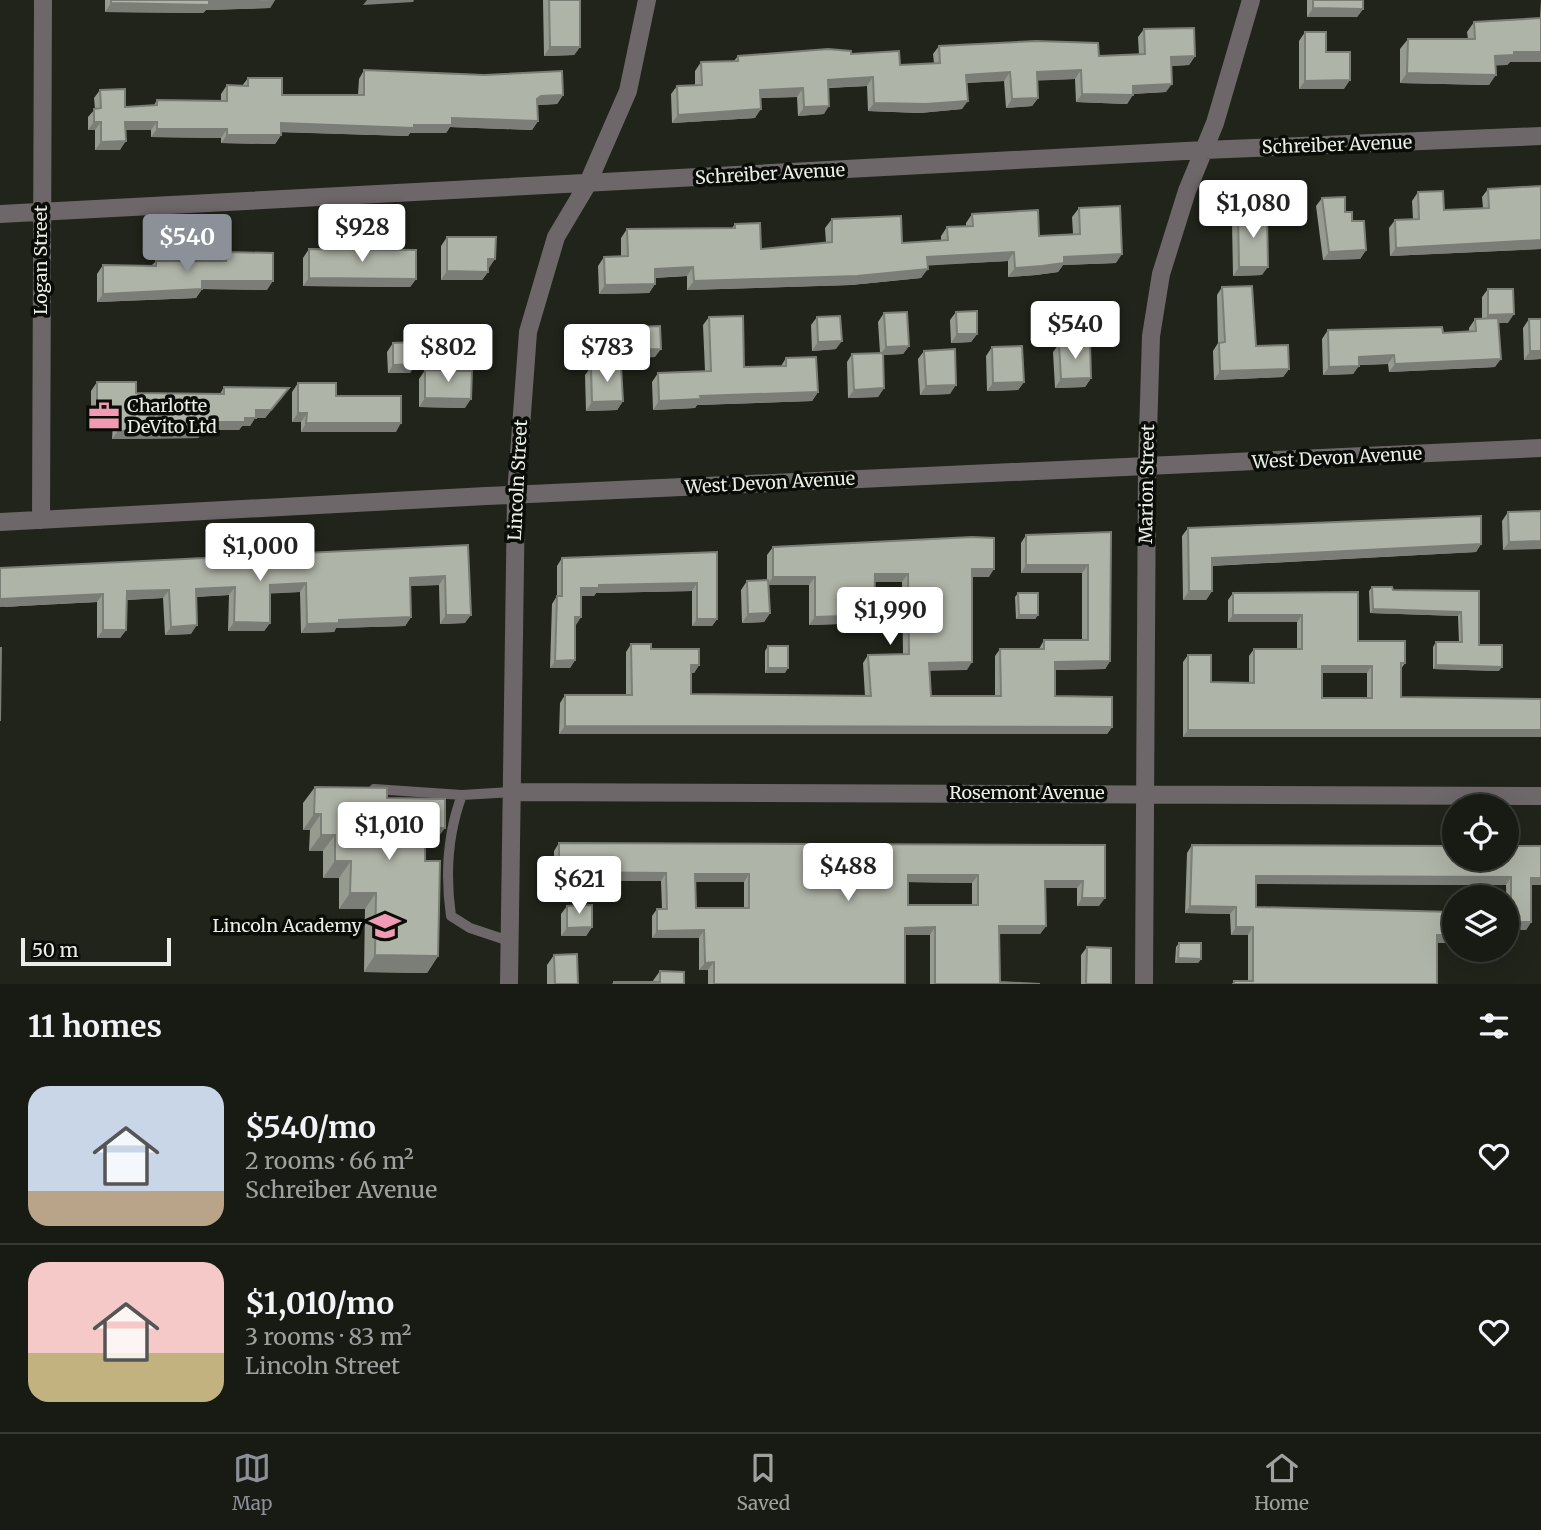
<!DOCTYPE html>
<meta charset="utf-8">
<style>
body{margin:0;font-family:Merriweather,serif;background:#252822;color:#f1f3f6;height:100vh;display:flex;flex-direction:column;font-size:26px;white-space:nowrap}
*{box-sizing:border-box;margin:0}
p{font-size:23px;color:#9fa1a0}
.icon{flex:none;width:38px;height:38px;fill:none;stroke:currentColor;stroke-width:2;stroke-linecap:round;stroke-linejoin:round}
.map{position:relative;height:984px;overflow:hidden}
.details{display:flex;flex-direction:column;background:#181b14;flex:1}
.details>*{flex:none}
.tools{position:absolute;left:1442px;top:794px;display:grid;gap:14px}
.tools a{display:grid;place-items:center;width:77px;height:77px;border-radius:50%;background:#181b14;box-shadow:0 7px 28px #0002,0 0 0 2px #363934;font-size:35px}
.scale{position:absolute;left:21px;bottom:18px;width:150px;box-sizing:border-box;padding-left:7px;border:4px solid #ebeee8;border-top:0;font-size:19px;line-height:24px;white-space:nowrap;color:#ebeee8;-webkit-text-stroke:5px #0a0c08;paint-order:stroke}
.price{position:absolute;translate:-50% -60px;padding:0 16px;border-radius:7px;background:#fff;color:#222;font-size:23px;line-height:46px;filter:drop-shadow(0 2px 4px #0008)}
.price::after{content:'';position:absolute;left:50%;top:42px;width:21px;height:16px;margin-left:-10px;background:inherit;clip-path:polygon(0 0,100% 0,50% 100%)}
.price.current{background:#8c9099;color:#fff}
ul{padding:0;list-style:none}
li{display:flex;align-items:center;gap:21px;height:175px;padding:0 28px}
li+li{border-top:2px solid #363934}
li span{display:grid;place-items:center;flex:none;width:196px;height:140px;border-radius:21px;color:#555}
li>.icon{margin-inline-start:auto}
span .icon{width:84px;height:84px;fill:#fffc;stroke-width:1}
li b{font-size:30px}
h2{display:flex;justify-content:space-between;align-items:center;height:84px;padding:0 28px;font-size:30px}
.tab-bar{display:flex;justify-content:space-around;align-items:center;height:98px;border-top:2px solid #363934;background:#181b14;font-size:19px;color:#9fa1a0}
.tab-bar a{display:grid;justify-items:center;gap:4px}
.tab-bar .current{color:#8c9099}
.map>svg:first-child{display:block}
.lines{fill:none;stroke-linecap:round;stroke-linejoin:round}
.service{stroke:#6e6769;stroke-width:10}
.minor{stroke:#6e6769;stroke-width:18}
.wall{fill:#969b90;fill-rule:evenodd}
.shaded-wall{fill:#7a7e76}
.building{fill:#afb4a8;stroke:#7a7e76;stroke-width:2;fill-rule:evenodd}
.labels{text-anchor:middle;stroke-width:7;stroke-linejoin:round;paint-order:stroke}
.street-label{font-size:18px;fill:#ebeee8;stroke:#0a0c08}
.poi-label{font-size:18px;fill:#ebeee8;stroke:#0a0c08;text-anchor:start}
</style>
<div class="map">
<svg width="1541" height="984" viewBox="0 0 1541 984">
<rect width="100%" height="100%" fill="#20241a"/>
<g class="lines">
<path class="service" d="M374,789L462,795
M509,941L470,928L451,916C445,874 447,835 462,795L512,792"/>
<path class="minor" d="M0,214L1204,150L1541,136
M41,520L43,0
M0,522L486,496L1541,448
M512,792L1541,796
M509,984L516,495L528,332L556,237L587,185L628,91L647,0
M1144,984L1147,466L1151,336L1161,274L1187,191L1215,123L1251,0"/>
</g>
<path class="wall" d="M105,0H275L270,8L206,10L203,13L105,12Z
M543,0H580V47L574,55L544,56Z
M1307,0H1363V9L1357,17H1307Z
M1541,0V62H1510L1507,65H1496L1489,85L1400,83V49L1408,39H1468L1467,32L1474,22L1540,18Z
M1144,29L1195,56L1189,65L1171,66L1166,92L1133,94L1127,104L1076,102L1075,79L1037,80L1038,98L1032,106L1006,108L1004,81L967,83L962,109L920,113L868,111L867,86L829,88L824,114L798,116L797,97L761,98L755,118L672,123L671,94L677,86L695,85V71L701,62H733L738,56L851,54L900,65L934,63L933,54L939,46L1099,56L1139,55L1138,37Z
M1305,32L1326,52L1344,89H1299V41Z
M364,70L563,95L557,104L538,105V121L532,130L450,127L446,133H410L408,136L281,132V135L275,144L221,143V138L151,137V130H126L120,150H95V130H88V117L95,109L94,98L100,90L125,107L154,105L157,100L221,101V94L227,85L242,86L248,78L282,95H358L359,79Z
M1541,186V249L1390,256L1389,228L1395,220L1413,219L1412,201L1418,192L1444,210L1483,208L1482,197L1488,189Z
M1322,198L1345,212L1352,221L1366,250L1360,259L1323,260L1316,206Z
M1079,208L1116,263L1063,265L1058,272L1036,275L1008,277V261L927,265L921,278L851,285L687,290V276L655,278V284L649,293L599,294L598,266L604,257L621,256V238L627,229L732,228L735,224L761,249L826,243L825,228L832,219L902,243L941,240V236L947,227L966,226V223L972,214L1039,236L1073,234L1072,217Z
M1238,214L1262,275L1233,276L1232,222Z
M447,237L489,268H488V272L482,280H441V246Z
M309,249L416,279L410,287L303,286V258Z
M226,252L267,290L202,289L196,298L97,302V274L103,265H152L156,261H220Z
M1222,287L1256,346L1289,369L1283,377L1214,380L1213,351L1218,343L1217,295Z
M1488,289L1508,323H1499L1495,367L1389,372L1388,364L1359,365L1353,374L1323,375L1322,339L1328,330L1443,333L1469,332V328L1475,319H1482V297Z
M1093,309L1112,339H1088L1087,318Z
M956,312L977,334L971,342L951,343L950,320Z
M884,313L909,346L903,354L883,355L884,388L878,397L848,398L847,362L852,354L880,353L878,322Z
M709,317L744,367L781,366L786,358L818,392L812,401L697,405L695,408L653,410L652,382L658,373L705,371L703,325Z
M817,317L836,349L812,351L811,325Z
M1529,319H1541V359L1524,360L1523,328Z
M610,328L655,357L604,359V337Z
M393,343L416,364L410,373H388L387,352Z
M1059,344L1091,378L1085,387L1055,388L1053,352Z
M992,347L1024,382L1018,390L987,391L986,356Z
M924,351L950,394L920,395L918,359Z
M591,367L623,401L617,410L586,411L585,375Z
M425,370L465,408L419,407V379Z
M97,382L136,393L220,394L224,387L283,396L265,418H255L250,426H242L239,430H204L198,438L112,439L113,423H91V391Z
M298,383L396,432H301V422H292V392Z
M1541,511L1503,550L1502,521L1508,512Z
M1188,528L1481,544L1476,552L1212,566V591L1206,600H1183L1182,536Z
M1111,532L1110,661L1105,669L1055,670V696L1112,727L1107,734H559L560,703L565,695H626V652L631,644L651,649L699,665L694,673H691V694L865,696L863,663L868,655L903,654L902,582H875L869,623L809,625V585H769L770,613L764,622L742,623L741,590L747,581L767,580V555L773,547L989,577H972L967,670H930L931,696H995V656L1000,649H1039L1044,640H1082V573H1021V543L1026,535Z
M468,545L465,623L440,624L439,585L410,586L411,617L405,626L336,628L334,632L301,633L300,592L270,593V623L264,631H228L229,595L196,597L191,634L165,635L163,598L127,600L126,630L120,638H97V602L0,607Z
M717,552V619L712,626H692V591L596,593L594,596H581V617L575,625V660L570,668H550L552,604L557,596V566L562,558Z
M1372,587L1393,590L1479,591V645L1499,671L1433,669V647L1436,642H1459L1458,616L1370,613L1369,591Z
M1358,592V641L1405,663L1401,669V697L1183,737V662L1188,655L1211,682L1249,683V656L1254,649H1297V622H1228V600L1233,593ZM1322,673H1367V698H1322Z
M1018,593L1038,615L1035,619H1016L1015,597Z
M768,646L785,673H765V651Z
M315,787L387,798L433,844H425V861L438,956L427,973L364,972L365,909H339V878H323V851H309L310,830H303V803Z
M559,843L1105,845L1099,906H1077V888H1045L1046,926L1040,934H999L1000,982L1040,984H930V935H905V984H708V970H699V938H652V916L657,909H662L661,881L554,880V851ZM695,882H744V908H696ZM908,882L972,883V905H908Z
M1192,845L1454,846L1541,885H1531V922L1526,930H1507L1506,885L1256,884V907L1454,943H1437V984H1232L1234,981H1248V935H1231L1230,914L1185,913L1187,853Z
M567,906L592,927L586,936H561V914Z
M1179,943L1201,959L1198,963H1175L1176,947Z
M1087,947L1111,984H1081V955Z
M554,955L578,984H547V965Z
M660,971L684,984H612L614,982H652Z"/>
<path class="shaded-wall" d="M275,0L270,8L206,10L203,13L105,12L111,3Z
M367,0H414L413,2L363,5Z
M1313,8L1363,9L1357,17H1307Z
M550,47H580L574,55L544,56Z
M1514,52H1541V62H1510L1507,65L1488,66L1495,56Z
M1195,56L1189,65L1165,66L1171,57Z
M1081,70L1075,79L1031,81L1037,72Z
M1010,72L1004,81L960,83L966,75Z
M1407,73L1496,75L1489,85L1400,83Z
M873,77L867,86L822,88L828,80Z
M1350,80L1344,89H1299L1305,81Z
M1172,84L1166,92L1127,94L1133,86Z
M803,88L797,97L754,98L760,90Z
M1082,94L1133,95L1127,104L1076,102Z
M563,95L557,104L535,105L537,99L541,96Z
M1038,98L1032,106L1006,108L1012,99Z
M968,101L962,109L920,113L868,111L874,103Z
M829,106L824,114L798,116L804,107Z
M761,109L755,118L672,123L678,115Z
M452,118L538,121L532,130L450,127L446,133H410L408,136L275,132L281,123L414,125Z
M94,122H101L95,130H88Z
M125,122H157L151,130H119Z
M157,129H227L221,138L151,137Z
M227,135H281L275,144L221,143Z
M126,141L120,150H95L101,142Z
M1541,240V249L1390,256L1396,248Z
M1366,250L1360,259L1323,260L1329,252Z
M1014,252L1008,261L921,266L927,257Z
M1122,254L1116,263L1063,265L1058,272L1036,275L1008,277L1015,268L1064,257Z
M488,259H495L489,268H482Z
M693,267L687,276L648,278L655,269Z
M1239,267H1268L1262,275L1233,276Z
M928,269L921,278L851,285L687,290L694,281Z
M447,271L488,272L482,280H441Z
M309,278L416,279L410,287L303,286Z
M202,281H273L267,290L202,289L196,298L97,302L103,294Z
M655,284L649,293L599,294L605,285Z
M1514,314L1508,323H1482L1488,315Z
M1118,330L1112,339H1088L1094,331Z
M957,334H977L971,342L951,343Z
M842,341L836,349L812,351L818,342Z
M909,346L903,354L880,355L886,347Z
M661,349L655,357L604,359L610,350Z
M1530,351H1541V359L1524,360Z
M1394,355L1388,364L1353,365L1359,357Z
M1501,359L1495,367L1389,372L1395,364Z
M416,364L410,373H388L393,365Z
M1359,366L1353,374L1323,375L1329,367Z
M1289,369L1283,377L1214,380L1220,371Z
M1091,378L1085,387L1055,388L1061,379Z
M1024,382L1018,390L987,391L993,383Z
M956,385L950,394L920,395L926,386Z
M289,388L265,418H255L250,426H242L239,430H204L198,438L112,439L118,431L245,418Z
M884,388L878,397L848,398L854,390Z
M818,392L812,401L697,405L695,408L653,410L659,401L700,396Z
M425,398L471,399L465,408L419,407Z
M623,401L617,410L586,411L592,402Z
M298,413H307L301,422H292Z
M97,415H119L113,423H91Z
M306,423H401L396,432H301Z
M1541,541V549L1503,550L1509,542Z
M1481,544L1476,552L1206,566L1212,558Z
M1026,565H1088L1082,573H1021Z
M972,569H994L989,577H966Z
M875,574H908L902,582H870Z
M445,576L439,585L404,586L410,578Z
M773,577H815L809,585H767Z
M306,583L300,592L264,594L270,585Z
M697,583L692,591L596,593L594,596H576L581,588L599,585Z
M235,587L229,595L190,597L196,589Z
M169,590L163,598L121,600L127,591Z
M1189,591H1212L1206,600H1183Z
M103,594L97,602L0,607V599Z
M1373,609L1461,612L1458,616L1370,613Z
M770,613L764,622L742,623L748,614Z
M446,615H471L465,623L440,624Z
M874,615L869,623L809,625L815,617Z
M1019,615H1038L1035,619H1016Z
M1233,615H1302L1297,622H1228Z
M411,617L405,626L336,628L334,632L301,633L307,624L339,620Z
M575,617H581L576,625H570Z
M697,619H717L712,626H692Z
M234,622L270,623L264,631H228Z
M197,625L191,634L165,635L171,627Z
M103,630H126L120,638H97Z
M575,660L570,668H550L555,661Z
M1110,661L1105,669L1050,670L1055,662Z
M972,662L967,670L924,671L929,663Z
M691,665H699L694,673H686Z
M1436,665L1502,667L1499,671L1433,669Z
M1322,666H1372L1367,673H1317Z
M768,668H788L785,673H765Z
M565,726L1112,727L1107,734H559Z
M1188,730H1541V737H1183Z
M314,814H321L310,830H303Z
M425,827L445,828L433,844H414Z
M321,835H335L323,851H309Z
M335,861H351L339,878H323Z
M559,872L666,873L661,881L554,880Z
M695,874H749L744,882H690Z
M908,875H978L972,883L902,882Z
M1256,876L1511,877L1506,885L1250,884Z
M1531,878H1541V885H1526Z
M1045,881H1083L1077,888H1040Z
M350,893H376L365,909H339Z
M1082,898H1105L1099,906H1077Z
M1190,906L1236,907L1230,914L1185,913Z
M1511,922H1531L1526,930H1507Z
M999,926H1046L1040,934H994Z
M592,927L586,936H561L567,928Z
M935,927L930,935H899L905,928Z
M1236,927H1253L1248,935H1231Z
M704,930L699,938H652L657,931Z
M1437,935H1454V943H1432Z
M375,955L438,956L427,973L364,972Z
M1178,958L1201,959L1198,963H1175Z
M714,962L708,970H699L705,963Z"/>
<path class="building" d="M111,0H261L209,2V5L111,3Z
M549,0H580V47H550Z
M1313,0H1363V9L1313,8Z
M1541,18V52H1514V55L1495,56L1496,75L1407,73L1408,39H1475L1474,22Z
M1194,28L1195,56L1171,57L1172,84L1133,86V95L1082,94L1081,70L1037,72L1038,98L1012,99L1010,72L966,75L968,101L926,104L874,103L873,77L828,80L829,106L804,107L803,88L760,90L761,109L678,115L677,86L702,85L701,62L738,61V56L828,49L851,51V54L899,51L900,65L940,63L939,46L1036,41L1098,43L1099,56L1145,54L1144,29Z
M1305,32H1326V52H1350V80L1305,81Z
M364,70L484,75L562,71L563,95L541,96L537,99L538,121L452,118V125H414V128L281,123V135H227V129H157V122H125L126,141L101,142V122H94V109L101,108L100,90L125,89V107L157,105V100L227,101V85L248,86V78H282V95H364Z
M1541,186V240L1396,248L1395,220L1419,219L1418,192L1443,191L1444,210L1489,208L1488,189Z
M1345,197V212H1352V221H1364L1366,250L1329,252L1322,198Z
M1120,206L1122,254L1064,257V263L1042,266L1015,268L1014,252L927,257L928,269L857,276L694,281L693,267L655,269V284L605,285L604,257L628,256L627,229L735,228V224L760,223L761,249L832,242V219L901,216L902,243L948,240L947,227L973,226L972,214L1038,210L1039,236L1080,234L1079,208Z
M1267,213L1268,267H1239L1238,214Z
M447,237H496L495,259H488V272L447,271Z
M309,249L416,250V279L309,278Z
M226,252L273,253V281H202V289L103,294V265L156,266V261H226Z
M1252,286L1256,346L1288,345L1289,369L1220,371L1219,343L1225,342L1222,287Z
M1488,289H1513L1514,314L1488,315Z
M1093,309H1117L1118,330L1094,331Z
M977,311V334H957L956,312Z
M907,312L909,346L886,347L884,313Z
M743,316L744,367L786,366V358L816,357L818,392L700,396L701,399L659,401L658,373L711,371L709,317Z
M840,316L842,341L818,342L817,317Z
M1498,318L1501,359L1395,364L1394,355L1359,357V366L1329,367L1328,330L1442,327L1443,333L1476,331L1475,319Z
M1529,319H1541V351H1530Z
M660,326L661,349L610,350V328Z
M415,342L416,364L393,365V343Z
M1090,343L1091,378L1061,379L1059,344Z
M1022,346L1024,382L993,383L992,347Z
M955,349L956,385L926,386L924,351Z
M883,353L884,388L854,390L852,354Z
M621,366L623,401L592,402L591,367Z
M425,370L472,371L471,399L425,398Z
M97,382H136V393L224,394V387L289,388L271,410H256V418H245V422H204V430L118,431L119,415H97Z
M298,383H336V396H401V423H306L307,413H298Z
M1541,511V541L1509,542L1508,512Z
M1481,516V544L1212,558V591H1189L1188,528Z
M1111,532L1110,661L1055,662V696L1112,697V727L565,726V695H632L631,644H651V649H699V665H691V694L871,696L868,655L909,654L908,574H875L874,615L815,617V577H773V547L972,537L994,538V569H972V662L929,663L931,696H1001L1000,649H1044V640H1088V565H1026V535Z
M468,545L471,615H446L445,576L410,578L411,617L339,620V623L307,624L306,583L270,585V623L234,622L235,587L196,589L197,625L171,627L169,590L127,591L126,630H103V594L0,599V568Z
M717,552V619H697V583L599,585V588H581V617H575V660L555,661L557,596H562V558Z
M768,580L770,613L748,614L747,581Z
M1372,587H1392L1393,590L1479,591V645H1502V667L1436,665V642H1462L1461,612L1373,609Z
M1358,592V641H1405V663H1401V697L1541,699V730H1188V655H1211V682L1254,683V649H1302V615H1233V593ZM1322,666H1372V698H1322Z
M1018,593H1038V615H1019Z
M768,646H788V668H768Z
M0,648H1L0,721Z
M315,787L387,788V798L445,799V828L425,827V861H440L438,956L375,955L376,893H350L351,861H335V835H321V814H314Z
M559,843L1105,845V898H1082L1083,881H1045L1046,926H999L1000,982L1040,984H935V927L905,928V984H714V962L705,963L704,930L657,931V909H667L666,873L559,872ZM695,874H749V908H696ZM908,875H978V905H908Z
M1192,845L1454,846V859H1507V846H1541V878H1531V922H1511V877L1256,876V907L1454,912V935H1437V984H1234V981H1253V927H1236V907L1190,906Z
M592,905V927L567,928V906Z
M1179,943H1201V959L1178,958Z
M1087,947L1111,948V984H1086Z
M577,954L578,984H555L554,955Z
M660,971L684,972V984H614V982H660Z"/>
<defs>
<symbol id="office-bare" viewBox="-9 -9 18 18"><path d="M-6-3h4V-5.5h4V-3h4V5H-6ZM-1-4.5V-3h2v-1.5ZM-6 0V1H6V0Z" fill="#f19ab4" stroke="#0a0c08" stroke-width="2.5" paint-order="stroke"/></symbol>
<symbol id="school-bare" viewBox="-9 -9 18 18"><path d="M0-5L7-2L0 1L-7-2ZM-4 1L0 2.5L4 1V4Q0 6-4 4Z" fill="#f19ab4" stroke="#0a0c08" stroke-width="2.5" paint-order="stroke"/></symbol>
</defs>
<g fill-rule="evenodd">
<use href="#office-bare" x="82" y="394" width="44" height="44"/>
<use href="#school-bare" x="363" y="904" width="44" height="44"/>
</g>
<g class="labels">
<g class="street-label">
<text transform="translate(1337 145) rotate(-2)" y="6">Schreiber Avenue</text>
<text transform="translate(770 174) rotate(-3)" y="6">Schreiber Avenue</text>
<text transform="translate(41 260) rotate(-90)" y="6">Logan Street</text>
<text transform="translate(1337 458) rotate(-3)" y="6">West Devon Avenue</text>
<text transform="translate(518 480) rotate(-87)" y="6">Lincoln Street</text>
<text transform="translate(770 483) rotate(-3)" y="6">West Devon Avenue</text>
<text transform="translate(1147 484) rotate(-89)" y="6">Marion Street</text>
<text x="1027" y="799">Rosemont Avenue</text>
</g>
<g class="poi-label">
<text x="127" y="412">Charlotte<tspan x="127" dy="21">DeVito Ltd</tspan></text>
<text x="362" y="932" text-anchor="end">Lincoln Academy</text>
</g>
</g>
</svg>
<div class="tools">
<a><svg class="icon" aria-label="locate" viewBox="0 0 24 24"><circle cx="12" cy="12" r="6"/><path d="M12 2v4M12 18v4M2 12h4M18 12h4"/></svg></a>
<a><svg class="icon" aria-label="layers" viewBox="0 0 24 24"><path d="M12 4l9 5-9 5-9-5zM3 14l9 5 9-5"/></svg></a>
</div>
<div class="scale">50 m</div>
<b class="price" style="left:1253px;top:240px">$1,080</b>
<b class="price" style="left:362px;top:264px">$928</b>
<b class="price current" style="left:187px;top:274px">$540</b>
<b class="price" style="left:1075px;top:361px">$540</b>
<b class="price" style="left:448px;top:384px">$802</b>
<b class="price" style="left:607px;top:384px">$783</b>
<b class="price" style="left:260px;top:583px">$1,000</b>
<b class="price" style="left:890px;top:647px">$1,990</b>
<b class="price" style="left:389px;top:862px">$1,010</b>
<b class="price" style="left:848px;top:903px">$488</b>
<b class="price" style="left:579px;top:916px">$621</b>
</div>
<section class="details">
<h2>11 homes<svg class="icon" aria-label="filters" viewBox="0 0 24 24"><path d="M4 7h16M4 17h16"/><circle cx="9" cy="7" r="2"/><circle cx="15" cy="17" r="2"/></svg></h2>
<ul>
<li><span style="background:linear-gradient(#c9d6e8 75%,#b9a48a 0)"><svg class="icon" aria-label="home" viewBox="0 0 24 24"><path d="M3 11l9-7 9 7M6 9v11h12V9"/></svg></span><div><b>$540/mo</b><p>2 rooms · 66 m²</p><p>Schreiber Avenue</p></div><svg class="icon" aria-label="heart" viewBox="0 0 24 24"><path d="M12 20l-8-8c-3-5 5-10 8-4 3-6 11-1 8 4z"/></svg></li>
<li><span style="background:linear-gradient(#f6c9c9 65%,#c2b280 0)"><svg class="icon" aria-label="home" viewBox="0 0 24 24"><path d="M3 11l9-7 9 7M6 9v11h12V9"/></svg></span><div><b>$1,010/mo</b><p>3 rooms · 83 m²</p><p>Lincoln Street</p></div><svg class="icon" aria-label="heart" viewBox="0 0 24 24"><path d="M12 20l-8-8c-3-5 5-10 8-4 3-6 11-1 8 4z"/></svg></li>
</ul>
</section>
<nav class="tab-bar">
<a class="current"><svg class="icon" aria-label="map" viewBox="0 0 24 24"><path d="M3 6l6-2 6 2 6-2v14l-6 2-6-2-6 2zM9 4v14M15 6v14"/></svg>Map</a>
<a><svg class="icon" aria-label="saved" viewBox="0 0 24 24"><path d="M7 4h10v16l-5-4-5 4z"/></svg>Saved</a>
<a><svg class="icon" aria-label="home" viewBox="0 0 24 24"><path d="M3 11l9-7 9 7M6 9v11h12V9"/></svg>Home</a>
</nav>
